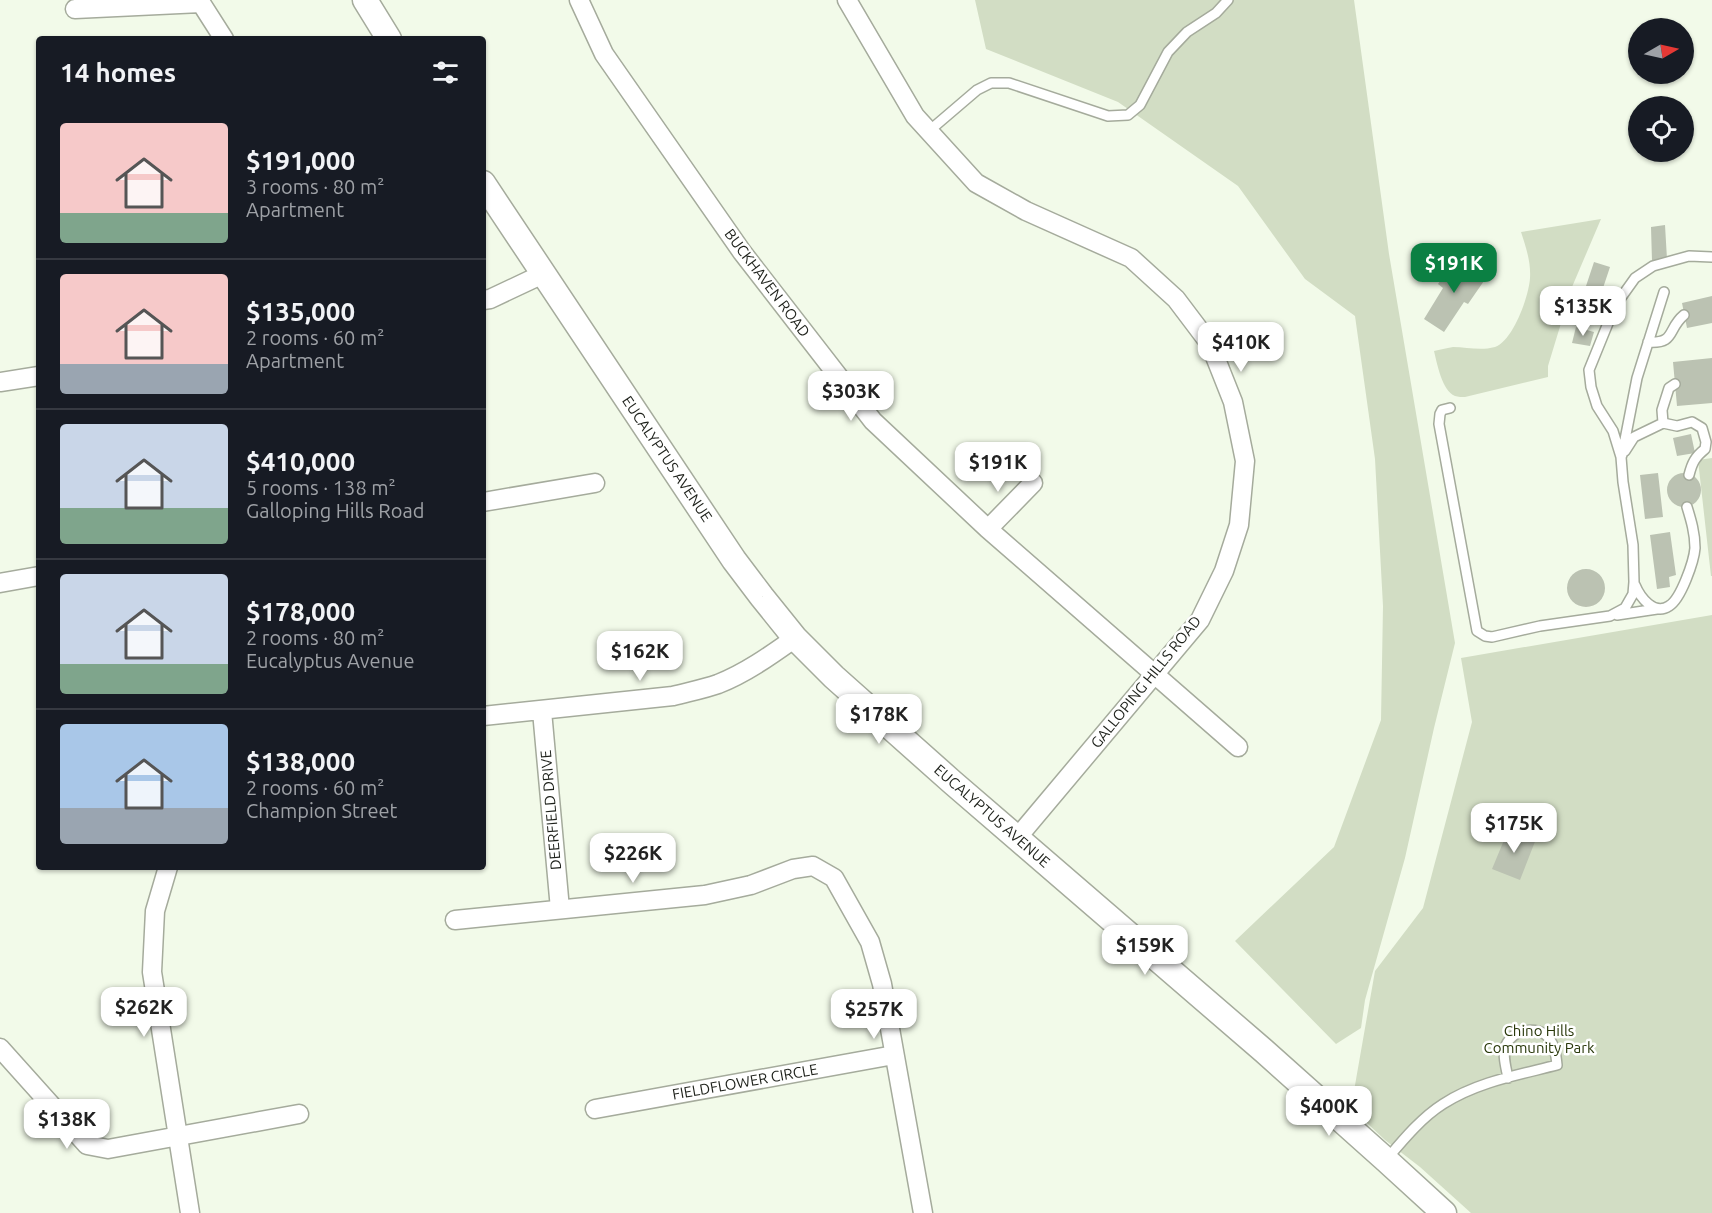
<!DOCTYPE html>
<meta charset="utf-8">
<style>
body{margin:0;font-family:Ubuntu,sans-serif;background:#242831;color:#f1f3f6;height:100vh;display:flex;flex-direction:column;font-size:22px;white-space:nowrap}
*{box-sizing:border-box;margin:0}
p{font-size:20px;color:#9ea1a6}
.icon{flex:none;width:33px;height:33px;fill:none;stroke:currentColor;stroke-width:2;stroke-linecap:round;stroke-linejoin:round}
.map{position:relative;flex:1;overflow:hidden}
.sheet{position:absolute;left:36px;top:36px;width:450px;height:834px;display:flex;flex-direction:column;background:#171b24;border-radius:6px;box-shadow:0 2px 4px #0004}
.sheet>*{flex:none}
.needle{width:39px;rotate:81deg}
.fabs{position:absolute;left:1628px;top:18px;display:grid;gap:12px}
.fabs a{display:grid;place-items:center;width:66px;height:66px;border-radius:50%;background:#171b24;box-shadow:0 2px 4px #0004;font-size:30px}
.price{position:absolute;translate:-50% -51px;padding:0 14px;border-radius:12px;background:#fff;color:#222;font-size:20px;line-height:39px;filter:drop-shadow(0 2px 3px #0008)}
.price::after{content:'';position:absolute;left:50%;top:36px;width:18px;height:14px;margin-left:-9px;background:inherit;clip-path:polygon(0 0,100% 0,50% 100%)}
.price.selected{background:#0b8043;color:#fff}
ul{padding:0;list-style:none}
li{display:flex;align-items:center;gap:18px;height:150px;padding:0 24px}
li+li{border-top:2px solid #363941}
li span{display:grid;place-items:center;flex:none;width:168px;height:120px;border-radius:6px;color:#555}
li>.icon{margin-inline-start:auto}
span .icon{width:72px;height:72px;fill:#fffc;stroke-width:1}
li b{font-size:26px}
h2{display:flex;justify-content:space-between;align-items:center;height:72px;padding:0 24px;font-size:26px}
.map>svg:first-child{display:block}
.green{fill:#d2ddc4}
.building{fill:#bbc2b2}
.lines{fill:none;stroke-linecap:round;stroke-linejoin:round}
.service-casing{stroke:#a5ab9c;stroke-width:12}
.minor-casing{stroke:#a5ab9c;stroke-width:21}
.tertiary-casing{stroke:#a5ab9c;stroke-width:27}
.service{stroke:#fff;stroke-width:9}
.minor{stroke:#fff;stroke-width:18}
.tertiary{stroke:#fff;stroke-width:24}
.labels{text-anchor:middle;stroke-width:5;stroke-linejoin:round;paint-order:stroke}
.street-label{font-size:15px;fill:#1d201a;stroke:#fff}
.park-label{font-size:15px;fill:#283709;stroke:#fff}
</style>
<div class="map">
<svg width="1712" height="1213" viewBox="0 0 1712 1213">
<rect width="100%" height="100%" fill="#f2fae9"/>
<path class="green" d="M975,0H1354L1389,254L1455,643L1434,728L1405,858L1365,1000L1361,1028L1336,1044L1235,941L1334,847L1381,720L1383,606L1375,459L1355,316L1305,279L1238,186L1118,102L986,49Z
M1601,219L1572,287L1548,366V377L1465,397C1462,397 1458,397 1455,396C1442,391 1437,363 1434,351C1440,350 1446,348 1453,347C1467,347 1480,351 1495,347C1513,341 1529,296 1530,278C1531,262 1526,247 1521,232Z
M1712,458V576H1711L1698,460Z
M1712,615V1213H1471L1420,1167L1385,1140L1351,1108L1375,971L1423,908L1472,722L1461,658Z"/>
<path class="building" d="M1665,225L1667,259L1652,261L1651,227Z
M1456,258L1486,278L1468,304L1464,302L1444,332L1424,319L1443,288L1438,284Z
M1594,262L1610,267L1601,294L1585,289Z
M1712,296V323L1687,328L1682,303Z
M1576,327L1594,332L1590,346L1572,343Z
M1712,358V403L1677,406L1673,362Z
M1691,434L1695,453L1677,456L1673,438Z
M1658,473L1663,517L1645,519L1640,475Z
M1667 490a17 17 0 1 1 34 0a17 17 0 1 1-34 0Z
M1670,532L1676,575L1669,577L1670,587L1657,589L1650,535Z
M1567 588a19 19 0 1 1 38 0a19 19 0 1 1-38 0Z
M1509,828L1536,839L1520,880L1492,869Z"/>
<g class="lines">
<defs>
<path id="service" d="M929,131L977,90L991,83H1009L1108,116L1128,115L1140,105L1168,52L1187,32L1216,13L1228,0
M1648,342C1676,344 1667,329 1684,315
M1675,384L1669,388L1662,410L1663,423L1677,426L1692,422L1702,428L1706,442L1705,449C1695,457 1692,463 1689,475
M1450,408L1442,410L1440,414L1439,424L1477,631L1485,636L1492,637L1540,626L1610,616L1625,608L1633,594L1634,582L1633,545L1623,482L1621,457L1613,431L1597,406L1591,387L1589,370L1615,306L1635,278L1653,266L1689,256L1712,257
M1625,451L1634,437L1663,423
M1622,455L1637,378L1664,292
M1635,585C1640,597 1654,616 1669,606C1681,599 1694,561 1695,548C1695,533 1691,520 1687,507
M1617,615L1657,609
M1386,1160C1403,1140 1421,1118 1443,1104C1477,1082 1518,1075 1557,1065C1556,1055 1555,1046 1549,1038C1538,1025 1513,1029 1506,1045C1502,1055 1506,1067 1508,1078"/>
<path id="minor" d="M579,0L604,54L742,252L873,421L988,529L1238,747
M847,0L915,116L976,183L1026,211L1131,258L1176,299L1210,344L1233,402L1245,461L1239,525L1224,571L1200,620L1017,838
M75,9L201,3L224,39
M483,300L490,299L543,274
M0,382L39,376
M483,502L595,483
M988,529L1033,483
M0,583L39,576
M542,711L560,909
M483,716L673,696C688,692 704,689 718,684C746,673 771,655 795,638
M168,867L155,911L152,972L190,1213
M455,920L705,895L751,885L793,869L813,866L834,878L870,942L882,984L923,1213
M0,1048L87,1145L108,1149L299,1114
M595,1109L894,1055"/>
<path id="tertiary" d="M365,0L389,39
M483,183L734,560L762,597L795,638L834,677L952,782L1264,1051L1386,1160L1444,1213"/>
</defs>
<use href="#service" class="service-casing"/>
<use href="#minor" class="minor-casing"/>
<use href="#tertiary" class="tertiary-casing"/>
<use href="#service" class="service"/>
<use href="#minor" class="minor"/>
<use href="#tertiary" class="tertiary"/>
</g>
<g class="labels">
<g class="street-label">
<text transform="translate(767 283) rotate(53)" y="5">BUCKHAVEN ROAD</text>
<text transform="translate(667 459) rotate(56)" y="5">EUCALYPTUS AVENUE</text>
<text transform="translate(1146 682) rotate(-51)" y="5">GALLOPING HILLS ROAD</text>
<text transform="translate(551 810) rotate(-95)" y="5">DEERFIELD DRIVE</text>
<text transform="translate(992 816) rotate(41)" y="5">EUCALYPTUS AVENUE</text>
<text transform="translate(745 1082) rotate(-10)" y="5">FIELDFLOWER CIRCLE</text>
</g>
<g class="park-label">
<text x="1539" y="1036">Chino Hills<tspan x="1539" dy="17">Community Park</tspan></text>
</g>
</g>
</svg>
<div class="fabs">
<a><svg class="needle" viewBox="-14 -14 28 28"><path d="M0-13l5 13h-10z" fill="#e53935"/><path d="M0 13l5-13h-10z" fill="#9ea1a6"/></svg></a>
<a><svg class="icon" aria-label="locate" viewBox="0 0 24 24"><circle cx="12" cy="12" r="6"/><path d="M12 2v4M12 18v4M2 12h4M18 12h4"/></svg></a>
</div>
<b class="price selected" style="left:1454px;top:294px">$191K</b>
<b class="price" style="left:1583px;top:337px">$135K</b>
<b class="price" style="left:1241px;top:373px">$410K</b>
<b class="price" style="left:851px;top:422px">$303K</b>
<b class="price" style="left:998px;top:493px">$191K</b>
<b class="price" style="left:640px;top:682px">$162K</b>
<b class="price" style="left:879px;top:745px">$178K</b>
<b class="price" style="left:1514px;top:854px">$175K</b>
<b class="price" style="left:633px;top:884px">$226K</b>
<b class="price" style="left:1145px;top:976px">$159K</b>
<b class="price" style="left:144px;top:1038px">$262K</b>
<b class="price" style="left:874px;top:1040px">$257K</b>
<b class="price" style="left:1329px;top:1137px">$400K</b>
<b class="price" style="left:67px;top:1150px">$138K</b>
<section class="sheet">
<h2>14 homes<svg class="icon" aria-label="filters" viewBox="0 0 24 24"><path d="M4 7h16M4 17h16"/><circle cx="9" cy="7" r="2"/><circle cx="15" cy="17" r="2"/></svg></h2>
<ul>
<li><span style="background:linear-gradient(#f6c9c9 75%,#7fa58c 0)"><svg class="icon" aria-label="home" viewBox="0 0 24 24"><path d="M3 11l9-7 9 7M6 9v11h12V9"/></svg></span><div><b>$191,000</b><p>3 rooms · 80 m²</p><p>Apartment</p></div></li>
<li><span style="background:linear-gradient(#f6c9c9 75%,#9aa5b1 0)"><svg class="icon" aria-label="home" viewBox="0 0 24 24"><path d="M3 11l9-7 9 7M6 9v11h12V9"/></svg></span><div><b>$135,000</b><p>2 rooms · 60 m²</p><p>Apartment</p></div></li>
<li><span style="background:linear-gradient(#c9d6e8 70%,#7fa58c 0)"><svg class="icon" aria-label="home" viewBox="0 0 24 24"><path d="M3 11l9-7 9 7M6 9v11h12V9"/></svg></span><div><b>$410,000</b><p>5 rooms · 138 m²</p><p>Galloping Hills Road</p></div></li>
<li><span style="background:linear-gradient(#c9d6e8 75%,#7fa58c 0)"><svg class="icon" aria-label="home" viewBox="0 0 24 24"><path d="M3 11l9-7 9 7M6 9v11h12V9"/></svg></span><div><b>$178,000</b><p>2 rooms · 80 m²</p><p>Eucalyptus Avenue</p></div></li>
<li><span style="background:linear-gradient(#a9c7e8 70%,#9aa5b1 0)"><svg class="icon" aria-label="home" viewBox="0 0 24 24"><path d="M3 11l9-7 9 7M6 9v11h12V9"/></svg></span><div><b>$138,000</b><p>2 rooms · 60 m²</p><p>Champion Street</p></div></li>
</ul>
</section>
</div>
